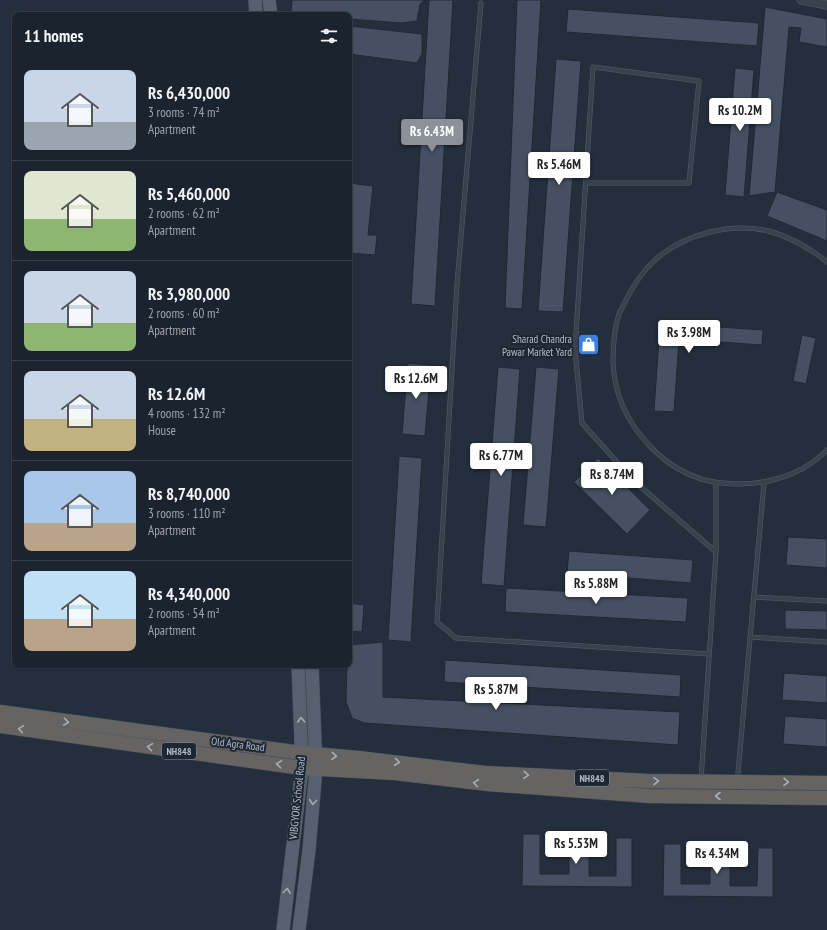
<!DOCTYPE html>
<meta charset="utf-8">
<style>
body{margin:0;font-family:"PT Sans Narrow",sans-serif;background:#282f3a;color:#f1f3f6;height:100vh;display:flex;flex-direction:column;font-size:15px;white-space:nowrap}
*{box-sizing:border-box;margin:0}
p{font-size:13px;color:#a0a4aa}
.icon{flex:none;width:22px;height:22px;fill:none;stroke:currentColor;stroke-width:2;stroke-linecap:round;stroke-linejoin:round}
.map{position:relative;flex:1;overflow:hidden}
.details{position:absolute;left:12px;top:12px;width:340px;height:656px;display:flex;flex-direction:column;background:#1b232e;border-radius:8px;box-shadow:0 1px 3px #0004,0 0 0 1px #39404a}
.details>*{flex:none}
.price{position:absolute;translate:-50% -34px;padding:0 9px;border-radius:4px;background:#fff;color:#222;font-size:13px;line-height:26px;filter:drop-shadow(0 1px 2px #0008)}
.price::after{content:'';position:absolute;left:50%;top:24px;width:12px;height:9px;margin-left:-6px;background:inherit;clip-path:polygon(0 0,100% 0,50% 100%)}
.price.on{background:#8c9099;color:#fff}
ul{padding:0;list-style:none}
li{display:flex;align-items:center;gap:12px;height:100px;padding:0 12px}
li+li{border-top:1px solid #39404a}
li span{display:grid;place-items:center;flex:none;width:112px;height:80px;border-radius:8px;color:#555}
li>.icon{margin-inline-start:auto}
span .icon{width:48px;height:48px;fill:#fffc;stroke-width:1}
li b{font-size:17px}
h2{display:flex;justify-content:space-between;align-items:center;height:48px;padding:0 12px;font-size:17px}
.map>svg:first-child{display:block}
.building{fill:#455162;stroke:#1f2835}
.lines{fill:none;stroke-linecap:round;stroke-linejoin:round}
.service-casing{stroke:#565f6c;stroke-width:5}
.minor-casing{stroke:#565f6c;stroke-width:9}
.primary-casing{stroke:#414a57;stroke-width:14}
.trunk-casing{stroke:#434c59;stroke-width:15}
.service{stroke:#38414e;stroke-width:4}
.minor{stroke:#38414e;stroke-width:8}
.primary{stroke:#56606e;stroke-width:13}
.trunk{stroke:#656462;stroke-width:14}
.oneway{stroke:#a1aab7}
.oneway2{stroke:#a8afba}
.labels{text-anchor:middle;stroke-width:4;stroke-linejoin:round;paint-order:stroke}
.shield{fill:#1d2633;stroke:#878f9c;stroke-width:1}
.shield-label{font-size:10px;font-weight:bold;fill:#b4bcc9}
.poi-label{font-size:11px;fill:#b4bcc9;stroke:#1d2633;text-anchor:end}
.street-label{font-size:11px;fill:#b4bcc9;stroke:#1d2633}
</style>
<div class="map">
<svg width="827" height="930" viewBox="0 0 827 930">
<rect width="100%" height="100%" fill="#242f3e"/>
<path class="building" d="M292,0H425L420,4L417,21L402,23L349,19V15H307L291,14Z
M429,0H453L435,306L411,304Z
M517,0H541L522,309L505,308Z
M765,7L827,19V47L799,42L801,28L789,27L775,192L749,196Z
M568,9L759,23L757,46L566,32Z
M349,26L422,34V54L417,63L349,54Z
M556,59L581,61L563,312L538,311Z
M735,68L754,70L744,197L725,195Z
M349,183L373,186L368,235H377L375,255L349,253Z
M777,192L827,210V241L767,216Z
M660,323L763,330L762,345L679,339L674,412L654,411Z
M802,335L816,338L806,384L793,381Z
M408,363L431,365L425,436L402,434Z
M498,367L520,369L504,586L481,584Z
M536,367L559,369L546,527L523,525Z
M399,456L422,458L411,642L388,640Z
M598,458L650,510L627,534L574,482Z
M788,537L827,539V568L786,565Z
M569,551L693,560L691,583L567,573Z
M506,588L688,598L686,622L505,612Z
M349,603L364,605L362,632L349,631Z
M785,610L827,611V630L785,629Z
M383,642V697L680,712L678,745L364,723L352,718L346,702L347,665H349V645Z
M445,660L681,675L680,697L444,682Z
M784,673L827,676V703L782,700Z
M785,716L827,719V747L783,744Z
M523,834H540V874H569V834H589V876H616V838H632V887L522,886Z
M664,844H681V884H710V844H730V886H757L758,848H773V897L663,896Z"/>
<g class="lines">
<defs>
<path id="service" d="M481,3L457,284L437,622L456,638L709,654
M586,183H689L699,81L593,67L575,349L582,423L634,481L716,552
M827,262C811,249 792,238 772,232C733,221 683,234 654,261C642,272 633,286 626,300C624,305 621,309 619,314C614,329 613,345 613,361C614,393 627,422 649,445C667,465 694,481 722,483C759,487 800,478 827,450
M754,597L827,601
M750,637L827,642
M701,780L716,552V483
M736,795L764,483"/>
<path id="minor" d="M801,0L827,5"/>
<path id="primary" d="M255,0L256,15
M269,0L271,15
M283,930L302,768L298,665
M299,930L309,850L316,769L312,665"/>
<path id="trunk" d="M0,712L302,753L358,758L485,773L649,781L827,783
M0,726L302,768L395,773L488,784L650,796L827,798"/>
</defs>
<use href="#service" class="service-casing"/>
<use href="#minor" class="minor-casing"/>
<use href="#primary" class="primary-casing"/>
<use href="#trunk" class="trunk-casing"/>
<use href="#service" class="service"/>
<use href="#minor" class="minor"/>
<use href="#primary" class="primary"/>
<use href="#trunk" class="trunk"/>
</g>
<defs><path id="oneway-chevron" d="M-2-3.5L2.5 0L-2 3.5" fill="none" stroke-width="1.6" stroke-linecap="round" stroke-linejoin="round"/></defs>
<g class="oneway">
<use href="#oneway-chevron" transform="translate(301 720) rotate(-93)"/>
<use href="#oneway-chevron" transform="translate(313 802) rotate(95)"/>
<use href="#oneway-chevron" transform="translate(287 891) rotate(-83)"/>
</g>
<g class="oneway2">
<use href="#oneway-chevron" transform="translate(66 722) rotate(8)"/>
<use href="#oneway-chevron" transform="translate(21 729) rotate(-172)"/>
<use href="#oneway-chevron" transform="translate(150 747) rotate(-172)"/>
<use href="#oneway-chevron" transform="translate(334 756) rotate(5)"/>
<use href="#oneway-chevron" transform="translate(397 762) rotate(7)"/>
<use href="#oneway-chevron" transform="translate(279 764) rotate(-172)"/>
<use href="#oneway-chevron" transform="translate(526 775) rotate(3)"/>
<use href="#oneway-chevron" transform="translate(656 781) rotate(-1)"/>
<use href="#oneway-chevron" transform="translate(786 782) rotate(1)"/>
<use href="#oneway-chevron" transform="translate(476 783) rotate(-173)"/>
<use href="#oneway-chevron" transform="translate(718 796) rotate(-180)"/>
</g>
<defs>
<symbol id="shop-square" viewBox="-11 -11 22 22"><rect x="-9" y="-9" width="18" height="18" rx="4" fill="#3f7fe0" stroke="#1d2633"/><path d="M-5-2.5h2.3a2.7 3.5 0 0 1 5.4 0H5L5.5 6h-11ZM-1.5-2.5h3a1.5 2.3 0 0 0-3 0Z" fill="#fff"/></symbol>
</defs>
<g fill-rule="evenodd">
<use href="#shop-square" x="576" y="332" width="25" height="25"/>
</g>
<g class="labels">
<g class="shield">
<rect x="162" y="743" width="34" height="16" rx="3"/>
<rect x="575" y="770" width="34" height="16" rx="3"/>
</g>
<g class="shield-label">
<text x="179" y="755">NH848</text>
<text x="592" y="782">NH848</text>
</g>
<g class="poi-label">
<text x="572" y="343">Sharad Chandra<tspan x="572" dy="13">Pawar Market Yard</tspan></text>
</g>
<g class="street-label">
<text transform="translate(238 744) rotate(7)" y="4">Old Agra Road</text>
<text transform="translate(297 798) rotate(-84)" y="4">VIBGYOR School Road</text>
</g>
</g>
</svg>
<b class="price" style="left:740px;top:132px">Rs 10.2M</b>
<b class="price on" style="left:432px;top:153px">Rs 6.43M</b>
<b class="price" style="left:559px;top:186px">Rs 5.46M</b>
<b class="price" style="left:689px;top:354px">Rs 3.98M</b>
<b class="price" style="left:416px;top:400px">Rs 12.6M</b>
<b class="price" style="left:501px;top:477px">Rs 6.77M</b>
<b class="price" style="left:612px;top:496px">Rs 8.74M</b>
<b class="price" style="left:596px;top:605px">Rs 5.88M</b>
<b class="price" style="left:496px;top:711px">Rs 5.87M</b>
<b class="price" style="left:576px;top:865px">Rs 5.53M</b>
<b class="price" style="left:717px;top:875px">Rs 4.34M</b>
<section class="details">
<h2>11 homes<svg class="icon" aria-label="filters" viewBox="0 0 24 24"><path d="M4 7h16M4 17h16"/><circle cx="9" cy="7" r="2"/><circle cx="15" cy="17" r="2"/></svg></h2>
<ul>
<li><span style="background:linear-gradient(#c9d6e8 65%,#9aa5b1 0)"><svg class="icon" aria-label="home" viewBox="0 0 24 24"><path d="M3 11l9-7 9 7M6 9v11h12V9"/></svg></span><div><b>Rs 6,430,000</b><p>3 rooms · 74 m²</p><p>Apartment</p></div></li>
<li><span style="background:linear-gradient(#dfe7d0 60%,#8fb573 0)"><svg class="icon" aria-label="home" viewBox="0 0 24 24"><path d="M3 11l9-7 9 7M6 9v11h12V9"/></svg></span><div><b>Rs 5,460,000</b><p>2 rooms · 62 m²</p><p>Apartment</p></div></li>
<li><span style="background:linear-gradient(#c9d6e8 65%,#8fb573 0)"><svg class="icon" aria-label="home" viewBox="0 0 24 24"><path d="M3 11l9-7 9 7M6 9v11h12V9"/></svg></span><div><b>Rs 3,980,000</b><p>2 rooms · 60 m²</p><p>Apartment</p></div></li>
<li><span style="background:linear-gradient(#c9d6e8 60%,#c2b280 0)"><svg class="icon" aria-label="home" viewBox="0 0 24 24"><path d="M3 11l9-7 9 7M6 9v11h12V9"/></svg></span><div><b>Rs 12.6M</b><p>4 rooms · 132 m²</p><p>House</p></div></li>
<li><span style="background:linear-gradient(#a9c7e8 65%,#b9a48a 0)"><svg class="icon" aria-label="home" viewBox="0 0 24 24"><path d="M3 11l9-7 9 7M6 9v11h12V9"/></svg></span><div><b>Rs 8,740,000</b><p>3 rooms · 110 m²</p><p>Apartment</p></div></li>
<li><span style="background:linear-gradient(#bfe0f5 60%,#b9a48a 0)"><svg class="icon" aria-label="home" viewBox="0 0 24 24"><path d="M3 11l9-7 9 7M6 9v11h12V9"/></svg></span><div><b>Rs 4,340,000</b><p>2 rooms · 54 m²</p><p>Apartment</p></div></li>
</ul>
</section>
</div>
